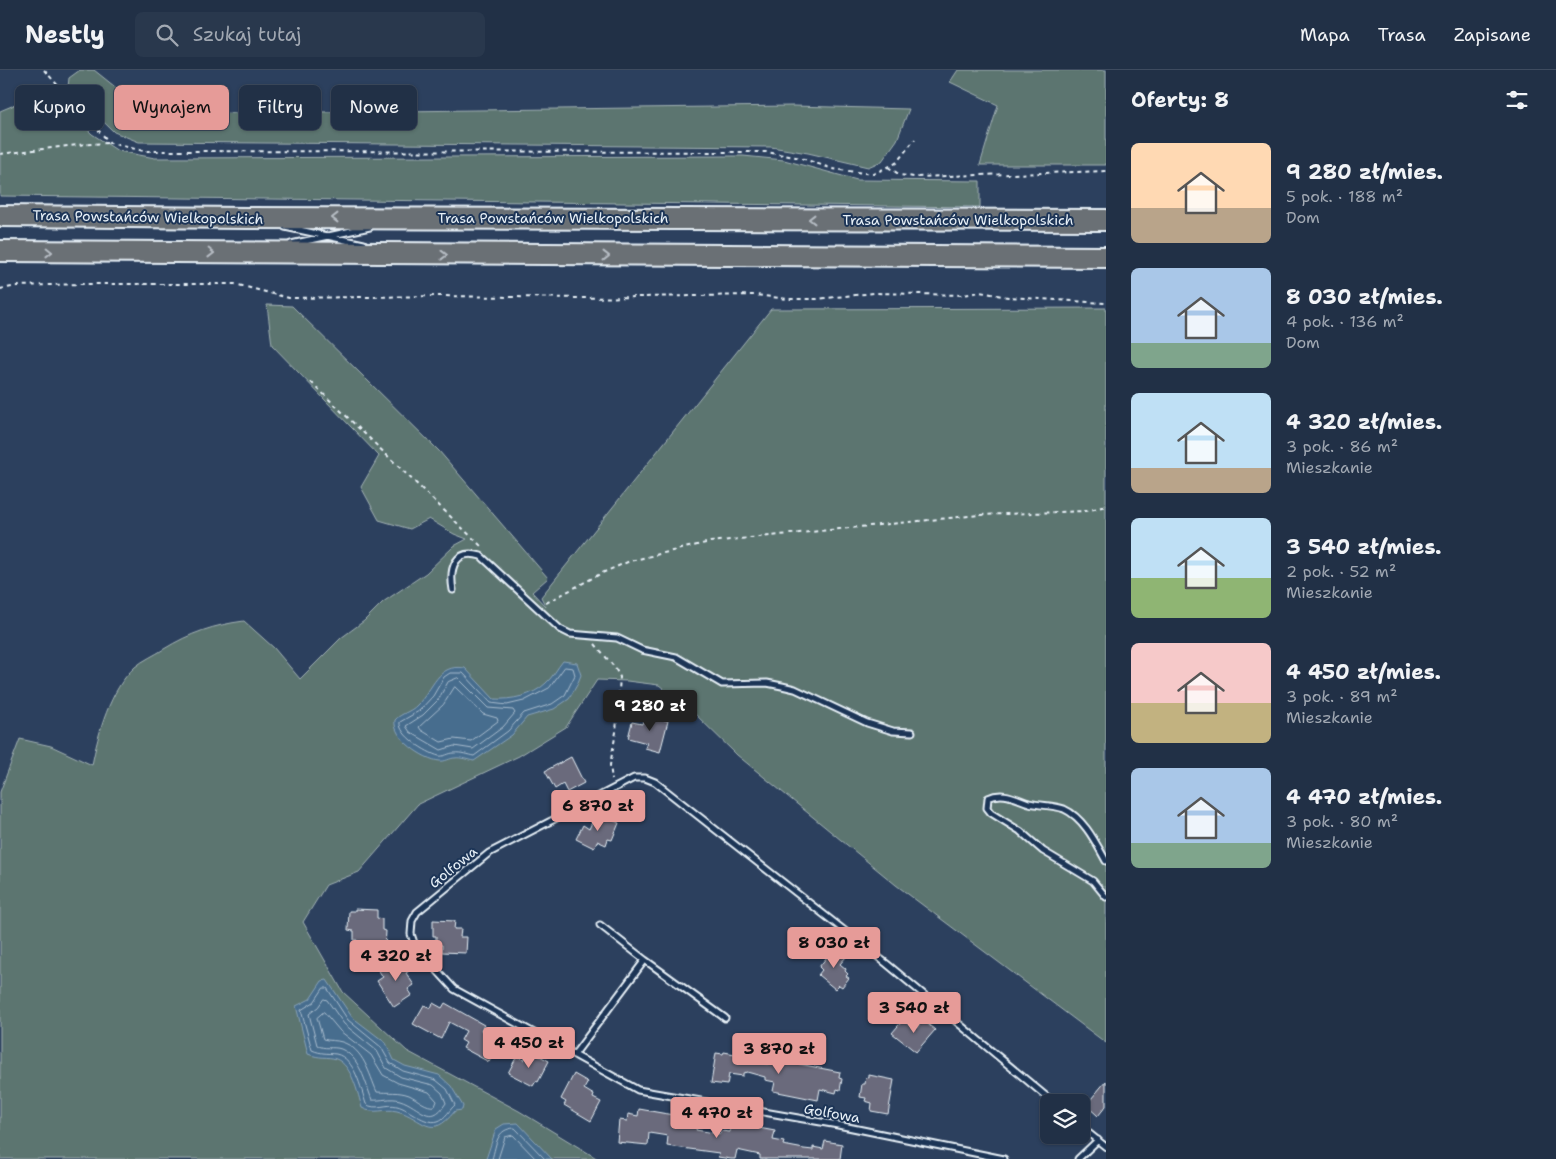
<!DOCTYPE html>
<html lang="pl">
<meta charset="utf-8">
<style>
body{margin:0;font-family:"Shantell Sans",sans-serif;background:#29384d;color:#f1f3f6;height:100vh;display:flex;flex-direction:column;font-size:19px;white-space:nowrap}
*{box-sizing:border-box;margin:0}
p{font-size:16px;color:#a2a9b3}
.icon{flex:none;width:28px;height:28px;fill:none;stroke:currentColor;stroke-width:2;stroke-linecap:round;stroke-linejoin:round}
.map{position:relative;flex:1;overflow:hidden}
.drawer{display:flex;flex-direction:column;background:#213046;width:450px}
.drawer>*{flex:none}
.hud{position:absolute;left:15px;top:15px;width:475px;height:45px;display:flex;gap:10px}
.buttons{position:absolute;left:1040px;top:1024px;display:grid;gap:10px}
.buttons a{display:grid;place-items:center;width:50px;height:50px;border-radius:8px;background:#213046;box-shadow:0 1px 4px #0004,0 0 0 1px #3e4b5f;font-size:25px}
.price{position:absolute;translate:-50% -42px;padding:0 11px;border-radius:5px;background:#e69b98;color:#111;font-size:16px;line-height:32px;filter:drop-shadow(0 1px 2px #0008)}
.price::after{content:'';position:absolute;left:50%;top:30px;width:15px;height:11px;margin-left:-8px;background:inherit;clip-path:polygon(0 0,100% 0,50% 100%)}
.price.on{background:#222;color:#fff}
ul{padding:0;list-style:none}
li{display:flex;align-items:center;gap:15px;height:125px;padding:0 25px}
li span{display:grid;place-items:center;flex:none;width:140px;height:100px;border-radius:8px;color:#555}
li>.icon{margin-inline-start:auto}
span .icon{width:60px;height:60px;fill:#fffc;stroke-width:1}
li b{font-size:21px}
h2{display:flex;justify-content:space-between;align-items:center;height:60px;padding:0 25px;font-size:21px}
.chip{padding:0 18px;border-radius:8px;background:#213046;box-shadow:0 1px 4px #0004,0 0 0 1px #3e4b5f;font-size:18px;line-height:45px}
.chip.on{background:#e69b98;color:#111}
header{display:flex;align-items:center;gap:30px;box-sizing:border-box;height:70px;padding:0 25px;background:#213046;border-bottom:1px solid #3e4b5f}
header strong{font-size:24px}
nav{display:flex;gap:28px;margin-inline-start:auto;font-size:18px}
.search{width:350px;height:45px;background:#29384d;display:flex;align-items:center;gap:12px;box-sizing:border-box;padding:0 18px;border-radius:8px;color:#a2a9b3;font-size:19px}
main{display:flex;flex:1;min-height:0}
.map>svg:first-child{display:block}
.green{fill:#5c7470;stroke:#a2b2b4}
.water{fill:#476d8e;stroke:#87a2b8}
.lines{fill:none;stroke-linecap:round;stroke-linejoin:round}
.shore{stroke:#a8bcce;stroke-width:1}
.building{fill:#6a6a7b;stroke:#e8f1f8}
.lane-casing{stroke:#e8f1f8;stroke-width:9}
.highway-casing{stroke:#e8f1f8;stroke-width:24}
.path{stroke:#e8f1f8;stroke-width:2;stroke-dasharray:4 4;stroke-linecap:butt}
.lane{stroke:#1d3557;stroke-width:5}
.highway{stroke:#6b6f75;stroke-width:20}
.oneway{stroke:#b6bdc4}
.labels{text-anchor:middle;stroke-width:4;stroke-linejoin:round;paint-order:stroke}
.street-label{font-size:14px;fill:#e8f1f8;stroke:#1d3557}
</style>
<header>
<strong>Nestly</strong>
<div class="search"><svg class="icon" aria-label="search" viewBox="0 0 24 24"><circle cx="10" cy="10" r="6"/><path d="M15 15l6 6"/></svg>Szukaj tutaj</div>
<nav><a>Mapa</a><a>Trasa</a><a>Zapisane</a></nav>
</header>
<main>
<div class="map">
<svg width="1106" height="1089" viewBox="0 0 1106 1089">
<rect width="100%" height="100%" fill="#2c405e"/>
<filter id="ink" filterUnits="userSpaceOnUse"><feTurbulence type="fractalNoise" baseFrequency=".02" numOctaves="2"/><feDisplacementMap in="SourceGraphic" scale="10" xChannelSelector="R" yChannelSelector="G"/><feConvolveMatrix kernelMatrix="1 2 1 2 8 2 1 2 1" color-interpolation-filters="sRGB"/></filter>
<g filter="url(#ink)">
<path class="green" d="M80,0H94L124,24L163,44L793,36L909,39L897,70L882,91L868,97L808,83L771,77L139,72L114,62L68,17L69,8Z
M958,0H1106V95H980L998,35L950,12Z
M50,20V24L92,64L118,81L155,88L743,86L784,90L857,110L980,111V137L0,126V41Z
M267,235L292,236L439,381L548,508L532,522L546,537L541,527L771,239L1106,238V973L896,815L737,685L693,642L659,615L627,611L597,610L566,657L519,686L418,734L359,802L326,815L303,852L343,922L407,981L519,1041L598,1089H0V722L20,669L51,676L92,695C98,664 110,619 135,597C143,590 155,585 164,579C190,563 214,555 244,551L274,578L300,609L341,568L364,551L383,532L426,503L454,476L467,469L454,464L429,449L410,459L379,450L361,417L379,386L272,275Z"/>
<path class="water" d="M563,591L577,593L581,605L577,615L569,629L554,639L527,647L512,665L474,691C468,690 461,687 455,688C450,688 445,692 440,691C424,690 392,668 395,650C401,643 411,642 417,635C434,619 437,593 465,598L494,629C511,630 533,626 546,613C553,607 557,598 563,591Z
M327,910L352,947L386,973L394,990L405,996L439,1005L451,1016L463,1036L462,1040L455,1041C430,1072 424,1048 397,1041C385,1038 374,1045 362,1038C358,1024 352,995 336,989C327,986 320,989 308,984L296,936L310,929L322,911Z
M518,1053L552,1089H486L496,1059L504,1054Z"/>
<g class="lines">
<path class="shore" d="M565,597L573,598L575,605L565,625L552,634L524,643L508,661L474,686C468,685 461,682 454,683C449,683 444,687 439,686C427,683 398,665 400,652L419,641L433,626L444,607L450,603H463L491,633L507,635L524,631L549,618Z
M458,608L488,638L513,640L515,643L503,657L473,679L454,676L441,680L410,662L406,656L423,645L438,630L448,612Z
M455,617L483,644L497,648L498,651L471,671L454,669L441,672L421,660L419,657L443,635Z
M324,918H327L348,950L381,977L390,993L403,1001L436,1010L447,1019L455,1035C450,1039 445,1049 438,1051C424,1055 410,1039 397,1036C387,1033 375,1041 366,1034C361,1019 355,988 336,984C327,983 321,984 312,980L301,940L314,932Z
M324,929L327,930L344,954L377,981L386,998L401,1007L433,1015L442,1023L446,1033C430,1058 420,1036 400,1030C391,1027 381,1031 372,1030C365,1012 360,987 341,979C333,976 324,980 317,975L309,944L318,937Z
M324,942L340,961L371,985L383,1005L398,1013L429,1022L437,1031L435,1036C426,1038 418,1029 409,1025C398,1021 389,1023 377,1022C369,1004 364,979 342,972C336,970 329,971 323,969L317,948Z
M492,1089C497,1073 496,1059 515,1058L545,1089
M498,1089L505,1067L513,1065L536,1089"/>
</g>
<path class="building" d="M645,645L668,651L660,682L645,678L647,673L628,668L632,652L642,654Z
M571,687L584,713L567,722L563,714L555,719L545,701Z
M603,746L619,753L612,770L608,769L606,775L597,771L594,778L576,769L583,755L589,759L594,748L601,751Z
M355,839L377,840V848L382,849V860L386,861L385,878L356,876L357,870H354V861L348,860L349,841H355Z
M433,850L455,851L454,859H461L460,867H467L466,883L442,882V875H436V866H433Z
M835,877L846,887L840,894L846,899L845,901L848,904L846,906L849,908L842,917L839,915L835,919L818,905L822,900L819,897Z
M400,887L409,901L406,903L414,915L408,919L412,925L394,937L377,911L383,907L379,901Z
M433,933L442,938L445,933L484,955L481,960L494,967L491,971L498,975L489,992L463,978L466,973L461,970L466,961L449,952L441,969L413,954L424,935L431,938Z
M903,950L915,960L923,950L935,960L916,982L892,963Z
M724,982L746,986L745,992L768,994L769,988L840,1002L839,1008L842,1009L840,1020L837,1019L836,1023L820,1019L818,1030L773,1021L775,1012L765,1010V1007L747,1002L743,1003V1006L729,1004L727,1015L711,1013L716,983L723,984Z
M536,984L549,991L538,1012L536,1011L533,1016L508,1003L517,986L524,990L527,985L534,989Z
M574,1004L588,1012L584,1019L594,1025L593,1028L601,1032L591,1051L564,1035L566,1032L561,1029Z
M869,1005L894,1010L888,1044L871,1041L872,1033L865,1031L866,1028L860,1027L862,1014H865L866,1007L869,1008Z
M1106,1011V1036L1098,1046L1086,1035Z
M639,1039L679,1046L678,1055L697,1057L696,1060L720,1064L721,1061L730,1062L731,1053L775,1061L773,1070L784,1072L783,1075L804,1079L813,1080V1077L823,1079L825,1071L842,1074L840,1089H760V1085L737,1080L735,1089H731L718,1087L719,1083L667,1076L668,1066L649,1063L648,1075L617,1072L619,1050L627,1051L628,1044L638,1046Z"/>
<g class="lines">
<defs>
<path id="lane" d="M285,157L364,174
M291,174L370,157
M453,520C449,498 455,478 481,486L560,559L570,564L617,568L642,580L676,587L722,614L767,613L782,616L795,619L867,653L893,661L912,662
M1106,791C1096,773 1084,748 1064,739C1054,735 1041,736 1029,733C1014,728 1003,721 988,728L987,738L991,743L1020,761L1043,781L1093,811L1106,827
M645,890L725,948
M574,985L645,890L600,855
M1081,1057L1106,1077
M1004,1089L838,1055L638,1020L454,919L415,876L411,864L412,851L417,842L489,783L634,708H645L655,712L887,894L1053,1032
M1078,1089L1098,1070"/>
<path id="highway" d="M0,146L247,148L1106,150
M0,181L1106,187"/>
</defs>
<use href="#lane" class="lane-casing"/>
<use href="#highway" class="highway-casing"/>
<path class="path" d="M44,0L110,73L144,81L766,82L801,88L833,99L873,104L896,93L915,69
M0,84L77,75L109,73
M888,97L900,105L914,107L1106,101
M0,219L18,216L83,214H235L289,228L441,226L581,228L755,225L788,229H817L874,223L964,225L980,222L1008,227L1106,233
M311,312L482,477
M546,533L602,503L630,491L710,472L979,445L1086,441L1106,436
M595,574L615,598L620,607L616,662L610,695L612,710"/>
<use href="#lane" class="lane"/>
<use href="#highway" class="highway"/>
</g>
<defs><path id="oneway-chevron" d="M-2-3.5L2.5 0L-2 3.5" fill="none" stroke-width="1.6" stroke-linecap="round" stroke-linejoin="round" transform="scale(1.25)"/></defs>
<g class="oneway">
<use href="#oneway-chevron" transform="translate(335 148) rotate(180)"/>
<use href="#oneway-chevron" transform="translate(812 149) rotate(-180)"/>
<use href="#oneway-chevron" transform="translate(49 182) rotate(1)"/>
<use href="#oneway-chevron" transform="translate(211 183) rotate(1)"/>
<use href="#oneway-chevron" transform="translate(444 185)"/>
<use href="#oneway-chevron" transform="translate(606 186)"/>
</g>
</g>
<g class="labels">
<g class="street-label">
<text transform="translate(148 147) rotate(1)" y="5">Trasa Powstańców Wielkopolskich</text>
<text x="553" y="153">Trasa Powstańców Wielkopolskich</text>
<text x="958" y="155">Trasa Powstańców Wielkopolskich</text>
<text transform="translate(453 797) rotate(-39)" y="5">Golfowa</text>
<text transform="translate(832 1043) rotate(10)" y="5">Golfowa</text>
</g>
</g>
</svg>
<div class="buttons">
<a><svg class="icon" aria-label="layers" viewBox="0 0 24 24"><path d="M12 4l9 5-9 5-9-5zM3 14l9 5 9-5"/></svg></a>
</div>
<b class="price on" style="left:650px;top:662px">9 280 zł</b>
<b class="price" style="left:598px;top:762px">6 870 zł</b>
<b class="price" style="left:834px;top:899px">8 030 zł</b>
<b class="price" style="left:396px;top:912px">4 320 zł</b>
<b class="price" style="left:914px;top:964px">3 540 zł</b>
<b class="price" style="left:529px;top:999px">4 450 zł</b>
<b class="price" style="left:779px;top:1005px">3 870 zł</b>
<b class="price" style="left:717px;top:1069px">4 470 zł</b>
<div class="hud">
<a class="chip">Kupno</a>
<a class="chip on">Wynajem</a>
<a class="chip">Filtry</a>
<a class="chip">Nowe</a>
</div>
</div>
<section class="drawer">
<h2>Oferty: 8<svg class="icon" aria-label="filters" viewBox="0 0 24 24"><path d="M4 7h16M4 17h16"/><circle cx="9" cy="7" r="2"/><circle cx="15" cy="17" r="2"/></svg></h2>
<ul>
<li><span style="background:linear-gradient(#ffd9b3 65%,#b9a48a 0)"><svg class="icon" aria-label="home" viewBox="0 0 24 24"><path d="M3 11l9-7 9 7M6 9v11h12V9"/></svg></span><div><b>9 280 zł/mies.</b><p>5 pok. · 188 m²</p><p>Dom</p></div></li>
<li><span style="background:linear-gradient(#a9c7e8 75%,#7fa58c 0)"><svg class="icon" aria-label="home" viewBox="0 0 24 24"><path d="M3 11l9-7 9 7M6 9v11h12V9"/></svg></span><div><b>8 030 zł/mies.</b><p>4 pok. · 136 m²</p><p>Dom</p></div></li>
<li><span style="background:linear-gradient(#bfe0f5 75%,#b9a48a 0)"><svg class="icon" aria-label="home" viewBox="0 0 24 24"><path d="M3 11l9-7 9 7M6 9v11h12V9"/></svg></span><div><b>4 320 zł/mies.</b><p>3 pok. · 86 m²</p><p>Mieszkanie</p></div></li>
<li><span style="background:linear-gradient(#bfe0f5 60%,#8fb573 0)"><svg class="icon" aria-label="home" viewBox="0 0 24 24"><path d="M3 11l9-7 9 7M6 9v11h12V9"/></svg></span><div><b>3 540 zł/mies.</b><p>2 pok. · 52 m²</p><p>Mieszkanie</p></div></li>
<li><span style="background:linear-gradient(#f6c9c9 60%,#c2b280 0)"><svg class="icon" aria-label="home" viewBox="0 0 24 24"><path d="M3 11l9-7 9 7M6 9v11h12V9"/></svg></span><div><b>4 450 zł/mies.</b><p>3 pok. · 89 m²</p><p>Mieszkanie</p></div></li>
<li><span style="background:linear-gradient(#a9c7e8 75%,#7fa58c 0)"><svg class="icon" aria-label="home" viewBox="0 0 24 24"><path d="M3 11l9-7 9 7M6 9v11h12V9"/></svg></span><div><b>4 470 zł/mies.</b><p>3 pok. · 80 m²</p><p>Mieszkanie</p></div></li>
</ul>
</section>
</main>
